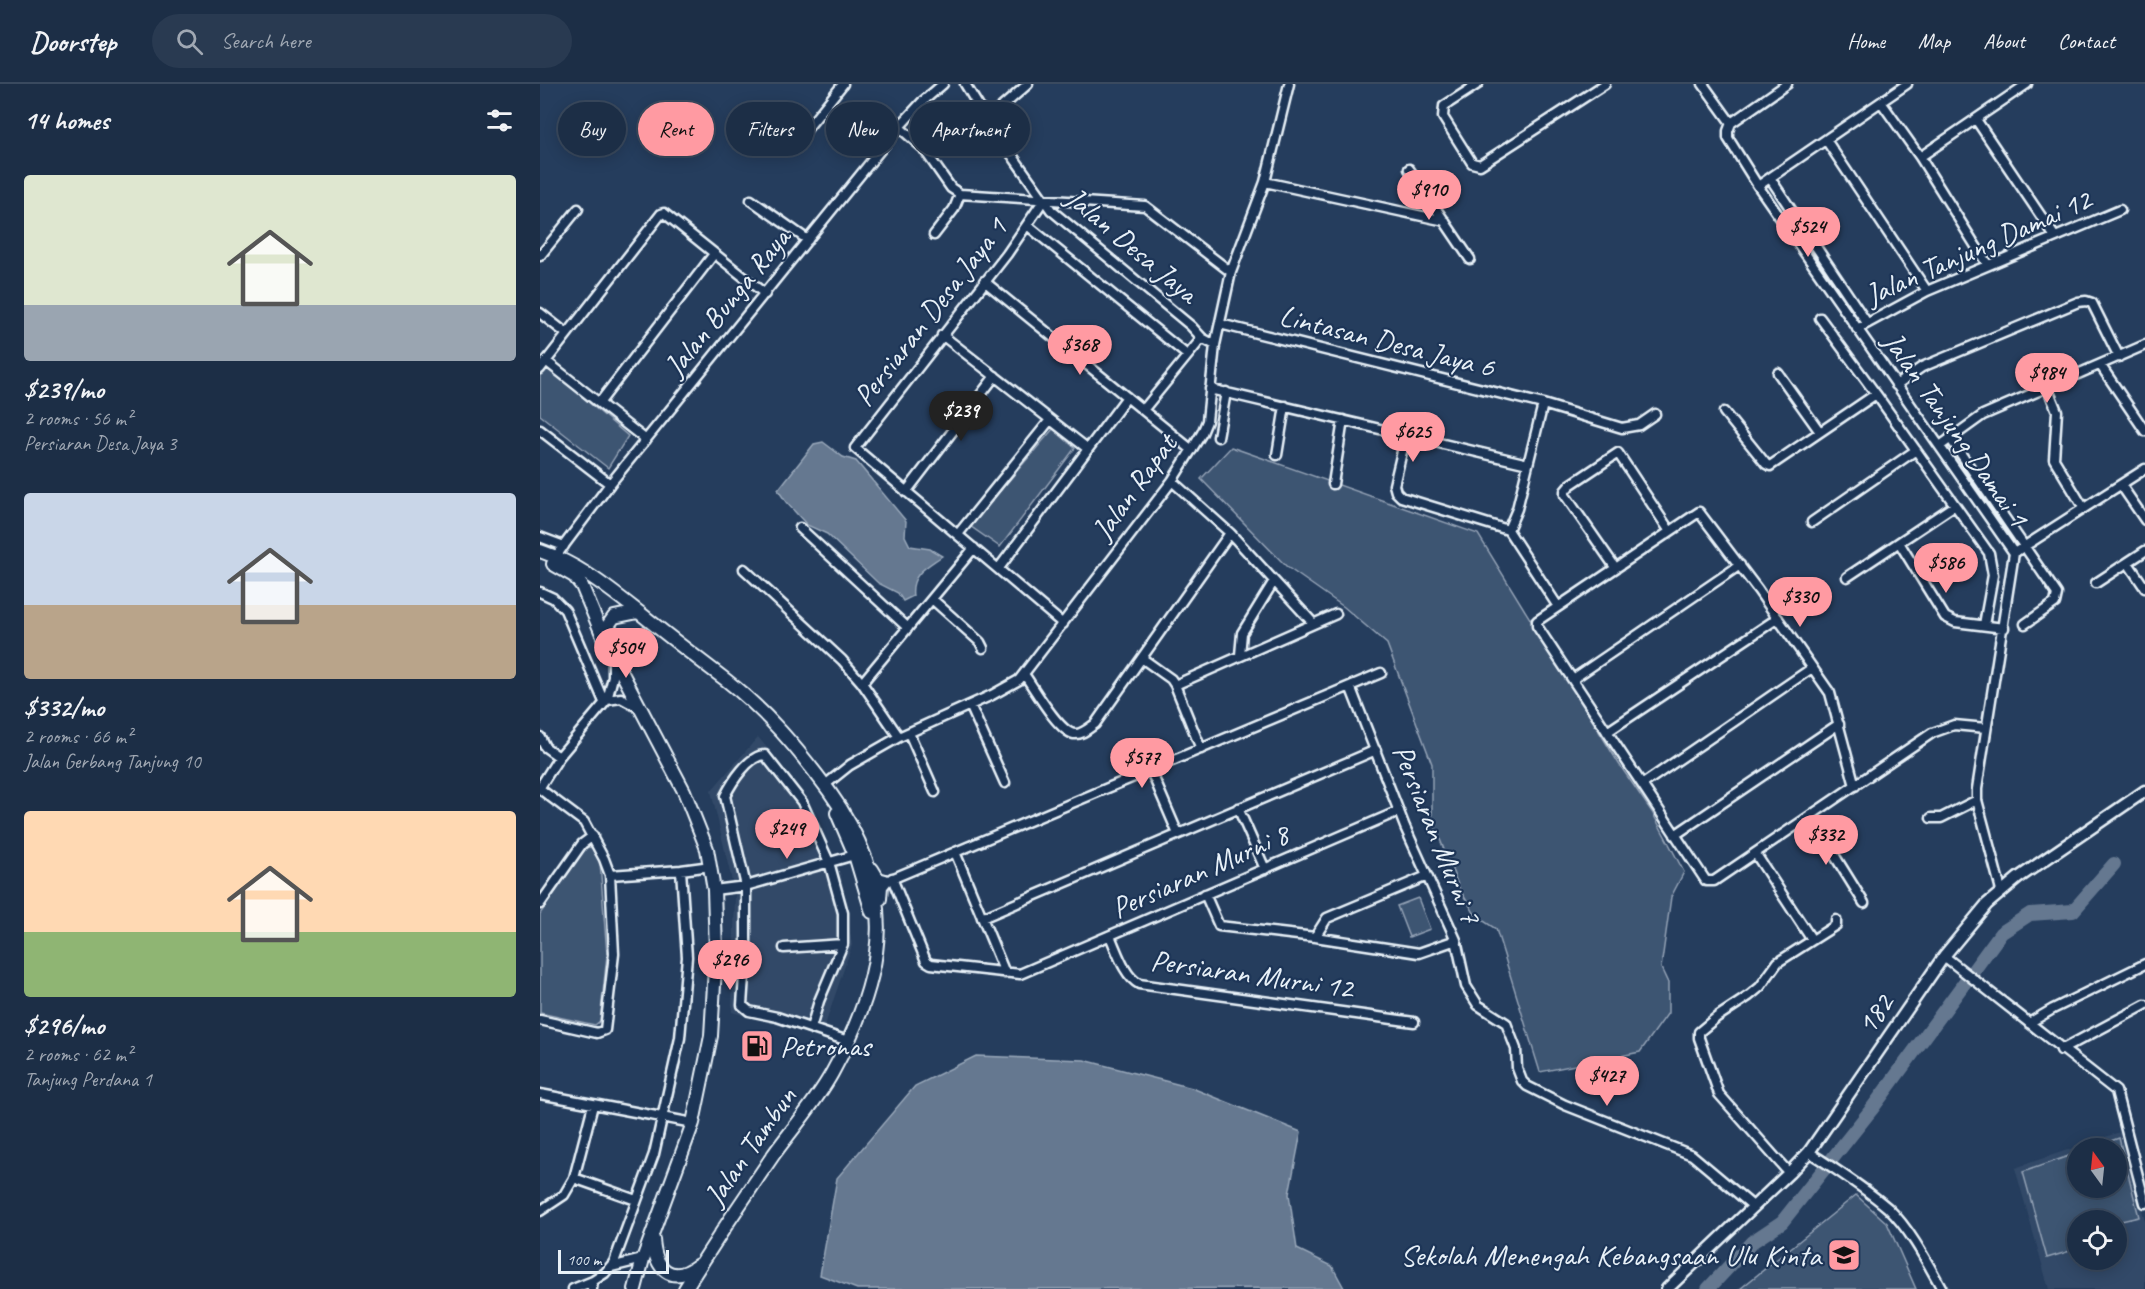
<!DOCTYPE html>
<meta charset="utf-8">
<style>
body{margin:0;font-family:Caveat,sans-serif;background:#293a51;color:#f1f3f6;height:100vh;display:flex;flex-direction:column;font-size:22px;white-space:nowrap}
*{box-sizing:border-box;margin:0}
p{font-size:20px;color:#a0a8b3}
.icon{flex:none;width:33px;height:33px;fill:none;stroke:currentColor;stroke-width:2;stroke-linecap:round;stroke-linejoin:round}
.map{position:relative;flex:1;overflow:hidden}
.panel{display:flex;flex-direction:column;background:#1c2e46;width:540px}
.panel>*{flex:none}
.hud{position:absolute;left:18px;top:18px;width:570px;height:54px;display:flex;gap:12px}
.needle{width:39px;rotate:345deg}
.buttons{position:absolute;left:1527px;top:1054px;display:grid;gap:12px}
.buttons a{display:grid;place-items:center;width:60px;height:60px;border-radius:50%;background:#1c2e46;box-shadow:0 3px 15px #0003,0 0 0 2px #3a4a5f;font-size:30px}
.scale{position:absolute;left:18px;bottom:15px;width:111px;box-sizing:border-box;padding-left:6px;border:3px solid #e8f1f8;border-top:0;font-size:16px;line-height:21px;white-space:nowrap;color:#e8f1f8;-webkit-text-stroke:4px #1d3557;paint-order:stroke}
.price{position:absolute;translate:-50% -51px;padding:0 14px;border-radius:21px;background:#ff9aa2;color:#111;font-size:20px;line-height:39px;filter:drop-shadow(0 2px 3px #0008)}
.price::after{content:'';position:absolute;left:50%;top:36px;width:18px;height:14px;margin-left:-9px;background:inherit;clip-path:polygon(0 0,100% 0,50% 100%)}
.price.active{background:#222;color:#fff}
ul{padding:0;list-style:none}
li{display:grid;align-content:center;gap:12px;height:318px;padding:0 24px}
li span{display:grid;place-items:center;height:186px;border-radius:6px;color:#555}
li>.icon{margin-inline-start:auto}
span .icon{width:108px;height:108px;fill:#fffc;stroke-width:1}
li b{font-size:26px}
h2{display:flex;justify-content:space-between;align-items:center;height:72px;padding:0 24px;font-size:26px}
.tag{padding:0 21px;border-radius:27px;background:#1c2e46;box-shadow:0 3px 15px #0003,0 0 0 2px #3a4a5f;font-size:21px;line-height:54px}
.tag.active{background:#ff9aa2;color:#111}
header{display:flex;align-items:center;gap:36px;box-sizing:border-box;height:84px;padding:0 30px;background:#1c2e46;border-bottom:2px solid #3a4a5f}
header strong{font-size:28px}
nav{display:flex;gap:33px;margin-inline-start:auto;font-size:21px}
.search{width:420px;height:54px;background:#293a51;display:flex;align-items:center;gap:15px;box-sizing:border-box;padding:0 21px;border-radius:33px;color:#a0a8b3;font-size:22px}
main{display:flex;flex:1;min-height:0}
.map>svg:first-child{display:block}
.built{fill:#334a68;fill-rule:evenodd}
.green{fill:#3e5472;stroke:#93a2b5;stroke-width:1.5}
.water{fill:#657890;stroke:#99a8ba;stroke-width:1.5}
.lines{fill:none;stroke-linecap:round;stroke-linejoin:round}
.river{stroke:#657890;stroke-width:14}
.minor-casing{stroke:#e8f1f8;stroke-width:13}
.tertiary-casing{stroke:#e8f1f8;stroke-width:15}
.primary-casing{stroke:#e8f1f8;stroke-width:16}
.minor{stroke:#1d3557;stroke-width:8}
.tertiary{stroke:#1d3557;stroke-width:10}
.primary{stroke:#1d3557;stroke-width:12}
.labels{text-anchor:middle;stroke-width:4.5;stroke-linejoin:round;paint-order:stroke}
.street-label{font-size:30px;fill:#e8f1f8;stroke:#1d3557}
.poi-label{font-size:30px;fill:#e8f1f8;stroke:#1d3557;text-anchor:start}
</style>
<header>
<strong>Doorstep</strong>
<div class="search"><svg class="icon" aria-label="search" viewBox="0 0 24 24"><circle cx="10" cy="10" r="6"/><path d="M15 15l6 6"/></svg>Search here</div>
<nav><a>Home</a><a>Map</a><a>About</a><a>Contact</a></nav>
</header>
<main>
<section class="panel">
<h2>14 homes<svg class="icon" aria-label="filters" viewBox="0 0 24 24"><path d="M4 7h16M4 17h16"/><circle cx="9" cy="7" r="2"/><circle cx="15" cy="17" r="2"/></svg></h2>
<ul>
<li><span style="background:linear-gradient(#dfe7d0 70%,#9aa5b1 0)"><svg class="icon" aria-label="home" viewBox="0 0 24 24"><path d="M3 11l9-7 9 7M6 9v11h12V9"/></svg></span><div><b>$239/mo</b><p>2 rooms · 56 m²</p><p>Persiaran Desa Jaya 3</p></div></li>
<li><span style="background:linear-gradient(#c9d6e8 60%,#b9a48a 0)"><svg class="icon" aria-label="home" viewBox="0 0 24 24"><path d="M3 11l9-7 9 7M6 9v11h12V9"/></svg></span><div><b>$332/mo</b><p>2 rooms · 66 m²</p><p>Jalan Gerbang Tanjung 10</p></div></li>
<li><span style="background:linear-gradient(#ffd9b3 65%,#8fb573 0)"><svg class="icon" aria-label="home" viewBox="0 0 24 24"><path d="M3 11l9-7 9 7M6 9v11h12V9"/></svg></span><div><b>$296/mo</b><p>2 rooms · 62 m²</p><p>Tanjung Perdana 1</p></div></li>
</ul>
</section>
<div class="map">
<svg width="1605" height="1205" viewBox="0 0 1605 1205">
<rect width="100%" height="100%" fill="#253d5d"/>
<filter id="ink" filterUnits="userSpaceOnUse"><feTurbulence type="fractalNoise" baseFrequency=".0167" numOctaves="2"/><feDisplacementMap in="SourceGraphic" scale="12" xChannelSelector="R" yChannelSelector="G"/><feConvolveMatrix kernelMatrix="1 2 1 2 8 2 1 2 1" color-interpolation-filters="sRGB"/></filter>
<g filter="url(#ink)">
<path class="built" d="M218,653L264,709L301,791L312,861L281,953L192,928L195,810L171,707Z
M1580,1048L1605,1137V1205H1509L1475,1084ZM1538,1065H1576V1104H1538ZM1538,1137H1576V1176H1538Z"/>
<path class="green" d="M7,283L88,352L68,384L0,331V291Z
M513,345L535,364L460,463L430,442Z
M691,363L938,450L1079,680L1112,728L1144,788L1131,813L1121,884L1128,899V929L1100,968L1000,988L956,845L936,832L920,806L892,735V680L847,560L804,523L747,483L661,395Z
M48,763L53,764L60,778L67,871L60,937L55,941L0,929V830L44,766Z
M878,814L890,845L869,853L857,822Z
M1579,1054L1599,1133L1577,1138L1538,1137L1537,1165L1507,1174L1483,1088L1537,1069L1538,1104H1576V1065H1548Z
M1316,1111L1347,1139L1376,1205H1200Z"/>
<path class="water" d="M283,358L303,373L316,377L366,437L365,452L370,462L390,465L402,472C387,483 370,490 373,512L363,517L358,509L338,499L287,450L267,441L246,418L238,406L274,360Z
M436,972L544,976L652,1004L761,1048L749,1110L757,1165L792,1182L804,1204L317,1205L280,1191L297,1094L375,1002Z"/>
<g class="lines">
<path class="river" d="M1168,1205L1212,1158L1242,1138L1331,1026L1461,849L1490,830L1533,827L1574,780"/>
<defs>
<path id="minor" d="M425,0L447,36L511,126L651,242L662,254L675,261
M938,0L904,22L903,33L932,79L940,81L1065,0
M1163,0L1191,39
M1341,18L1380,73L1447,180
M447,36L488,0
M1437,37L1515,153
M1191,39L1188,47V54L1218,102L1474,469L1437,705V716L1461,806
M1191,39L1247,0
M359,43L383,64L411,104L420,110L605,122L691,188
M258,56L303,0
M1286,56L1387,207
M1380,73L1487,0
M869,85L930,175
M1230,94L1327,239
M725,98L905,137
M1218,102L1367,0
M211,116L268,156
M503,117L467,170L315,364L523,540
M487,141L647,271
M394,151L414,125L420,110
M0,172L38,125
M444,197L652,366
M0,229L27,250
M1280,234L1336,310
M680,240L1003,320L1082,344L1099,341L1115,330
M1317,245L1387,207L1580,126
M402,251L548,365
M6,277L106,356
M1561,282L1605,347
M0,285L121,130L124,129L225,210
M1238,289L1280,348
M1356,301L1382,283L1538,218L1546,217L1552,219L1579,273
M670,305L988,380
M1508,305L1517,327L1514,375L1543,423
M60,318L174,170
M604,325L662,254
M1184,328L1226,380L1230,382L1336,310L1449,469L1453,491L1444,541
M0,346L70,400
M866,351L854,401L856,408L861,413L968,446
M678,353L686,308
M1410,354L1517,510L1515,519L1485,540
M1400,362L1443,331L1605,261
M737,371L745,322
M632,397L690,449L773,539
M793,400L803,336
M1581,401L1605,436
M366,408L455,292
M1272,438L1376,366
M260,444L368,544
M968,446L977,425L1003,320
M968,446L1017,521
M419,449L510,336
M0,453L24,462
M1360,460L1405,533L1415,538L1464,544
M1474,469L1605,385
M16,472L70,400L359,43L382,18L403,0
M1588,479L1605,504
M1075,483L1025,411V407L1030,401L1078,369L1129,446
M459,484L587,313
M204,485L302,576L322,599L359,653
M1307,493L1415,421
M1556,499L1605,467
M0,508L13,514L25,526L64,618
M392,515L440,558L443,564
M700,571L702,549L734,497
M603,575L631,595L635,601L661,665
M484,590C494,604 518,647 534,650C542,651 549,644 555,640L690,449
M1033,595L1200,481
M322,599L434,464
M635,601L796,530
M810,602L865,743L916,856L926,902L938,921L966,939L976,965L977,984L982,997L987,1002L1025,1021L1152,1071L1214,1123
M67,616L73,593V575
M430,621L465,699
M1067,648L1238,534
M369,649L395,708
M0,653L5,663L19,673
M611,687L638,750
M1103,700L1272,584
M285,701L310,681L359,653L452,611L479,596L632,397L662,349L667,337L675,261L691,188L725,98L749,0
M1315,702L1290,609L1218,506L1159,428L997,537V542L1166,797H1174L1392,649L1414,641L1446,644
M0,703L19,673L67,616L81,614L101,625
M0,705L44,738L64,775L70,791L74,870L65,946L57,949L0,936
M698,724L725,785
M1270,732L1324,819
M1391,734H1401L1437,716
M1135,751L1299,640
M415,768L465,889
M1215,769L1272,856
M70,791L141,786L171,782
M352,794L386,877L391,880L480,890L859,727
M349,796L841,589
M174,806L206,802L318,770
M665,810L679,842L775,853L787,834L887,792
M0,820L42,760L53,752
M442,834L836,666
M570,852C577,867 584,892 599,900L874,938
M775,853L879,869L916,856
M244,864L303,860
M1404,872L1576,1007L1605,1119
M1489,939L1513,925L1605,880
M271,944L279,917L303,860V829L289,778L262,718L225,671C209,671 192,698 185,712L206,802V863L202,921L209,927L237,933L308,957
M1521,966L1605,921
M0,1010L153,1039
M1269,1068C1295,1085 1324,1103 1348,1124C1370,1145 1387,1178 1402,1205
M1249,1089L1179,1010L1159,954V948L1177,933L1209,912L1220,903L1238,878L1296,841V836
M34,1094L96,1116
M0,1127L24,1111L34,1094L53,1021
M71,1183L103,1175
M33,1205L53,1197
M52,1205L53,1197L65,1189L74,1178L114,1070L140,954L147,873L141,786"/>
<path id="tertiary" d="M1127,1205L1249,1089L1269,1068L1404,872L1447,820L1478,794L1605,707"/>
<path id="primary" d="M0,467C39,480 68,504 100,529C128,552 157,574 186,596C227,628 258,665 289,707C359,804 348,888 292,989C276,1018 253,1044 234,1070C203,1115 174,1159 145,1205
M13,480L34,492L42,502L64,555L144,707L167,765L174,806L176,866L171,952L153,1039L103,1175L95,1205
M64,555L69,540L74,533L98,528
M297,729L315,771L332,828
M332,785L338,795L345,797L341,802L340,815
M113,1155C115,1185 131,1202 158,1181"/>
</defs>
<use href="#minor" class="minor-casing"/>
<use href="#tertiary" class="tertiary-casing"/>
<use href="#primary" class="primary-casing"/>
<use href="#minor" class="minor"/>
<use href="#tertiary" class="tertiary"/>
<use href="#primary" class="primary"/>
</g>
</g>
<defs>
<symbol id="fuel-square" viewBox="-11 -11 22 22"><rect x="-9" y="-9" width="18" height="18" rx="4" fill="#ff9aa2" stroke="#1d3557"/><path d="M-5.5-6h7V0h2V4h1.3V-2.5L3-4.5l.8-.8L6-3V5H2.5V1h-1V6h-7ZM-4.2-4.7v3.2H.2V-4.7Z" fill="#111"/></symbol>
<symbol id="school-square" viewBox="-11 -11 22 22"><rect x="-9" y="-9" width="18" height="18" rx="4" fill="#ff9aa2" stroke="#1d3557"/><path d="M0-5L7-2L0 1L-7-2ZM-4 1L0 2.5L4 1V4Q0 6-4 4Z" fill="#111"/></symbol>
</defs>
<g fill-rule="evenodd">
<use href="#fuel-square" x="198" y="943" width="38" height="38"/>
<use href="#school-square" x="1285" y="1152" width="38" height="38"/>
</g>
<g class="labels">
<g class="street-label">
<text transform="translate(592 161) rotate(40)" y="10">Jalan Desa Jaya</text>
<text transform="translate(1438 163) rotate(-24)" y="10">Jalan Tanjung Damai 12</text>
<text transform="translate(187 218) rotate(-51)" y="10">Jalan Bunga Raya</text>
<text transform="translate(390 228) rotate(-52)" y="10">Persiaran Desa Jaya 1</text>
<text transform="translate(847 257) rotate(14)" y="10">Lintasan Desa Jaya 6</text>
<text transform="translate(1416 345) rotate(55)" y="10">Jalan Tanjung Damai 1</text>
<text transform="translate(594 403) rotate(-54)" y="10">Jalan Rapat</text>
<text transform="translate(897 750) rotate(68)" y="10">Persiaran Murni 7</text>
<text transform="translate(660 787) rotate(-24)" y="10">Persiaran Murni 8</text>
<text transform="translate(712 890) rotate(8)" y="10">Persiaran Murni 12</text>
<text transform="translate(1335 930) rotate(-55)" y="10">182</text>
<text transform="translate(210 1062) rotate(-55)" y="10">Jalan Tambun</text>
</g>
<g class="poi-label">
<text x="240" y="972">Petronas</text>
<text x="1281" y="1181" text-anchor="end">Sekolah Menengah Kebangsaan Ulu Kinta</text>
</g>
</g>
</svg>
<div class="buttons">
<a><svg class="needle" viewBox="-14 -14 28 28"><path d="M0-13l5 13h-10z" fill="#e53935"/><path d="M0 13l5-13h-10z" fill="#a0a8b3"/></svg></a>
<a><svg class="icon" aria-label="locate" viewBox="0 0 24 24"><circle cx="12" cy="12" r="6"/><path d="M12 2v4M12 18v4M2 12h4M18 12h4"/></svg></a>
</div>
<div class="scale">100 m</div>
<b class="price" style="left:889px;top:137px">$910</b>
<b class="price" style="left:1268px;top:174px">$524</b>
<b class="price" style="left:540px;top:292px">$368</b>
<b class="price" style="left:1507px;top:320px">$984</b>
<b class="price active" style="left:421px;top:358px">$239</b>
<b class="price" style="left:873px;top:379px">$625</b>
<b class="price" style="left:1406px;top:510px">$586</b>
<b class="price" style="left:1260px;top:544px">$330</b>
<b class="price" style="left:86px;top:595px">$504</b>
<b class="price" style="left:602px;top:705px">$577</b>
<b class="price" style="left:247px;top:776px">$249</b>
<b class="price" style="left:1286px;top:782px">$332</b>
<b class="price" style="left:190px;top:907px">$296</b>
<b class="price" style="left:1067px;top:1023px">$427</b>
<div class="hud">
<a class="tag">Buy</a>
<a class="tag active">Rent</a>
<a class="tag">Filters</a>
<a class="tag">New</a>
<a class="tag">Apartment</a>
</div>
</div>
</main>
